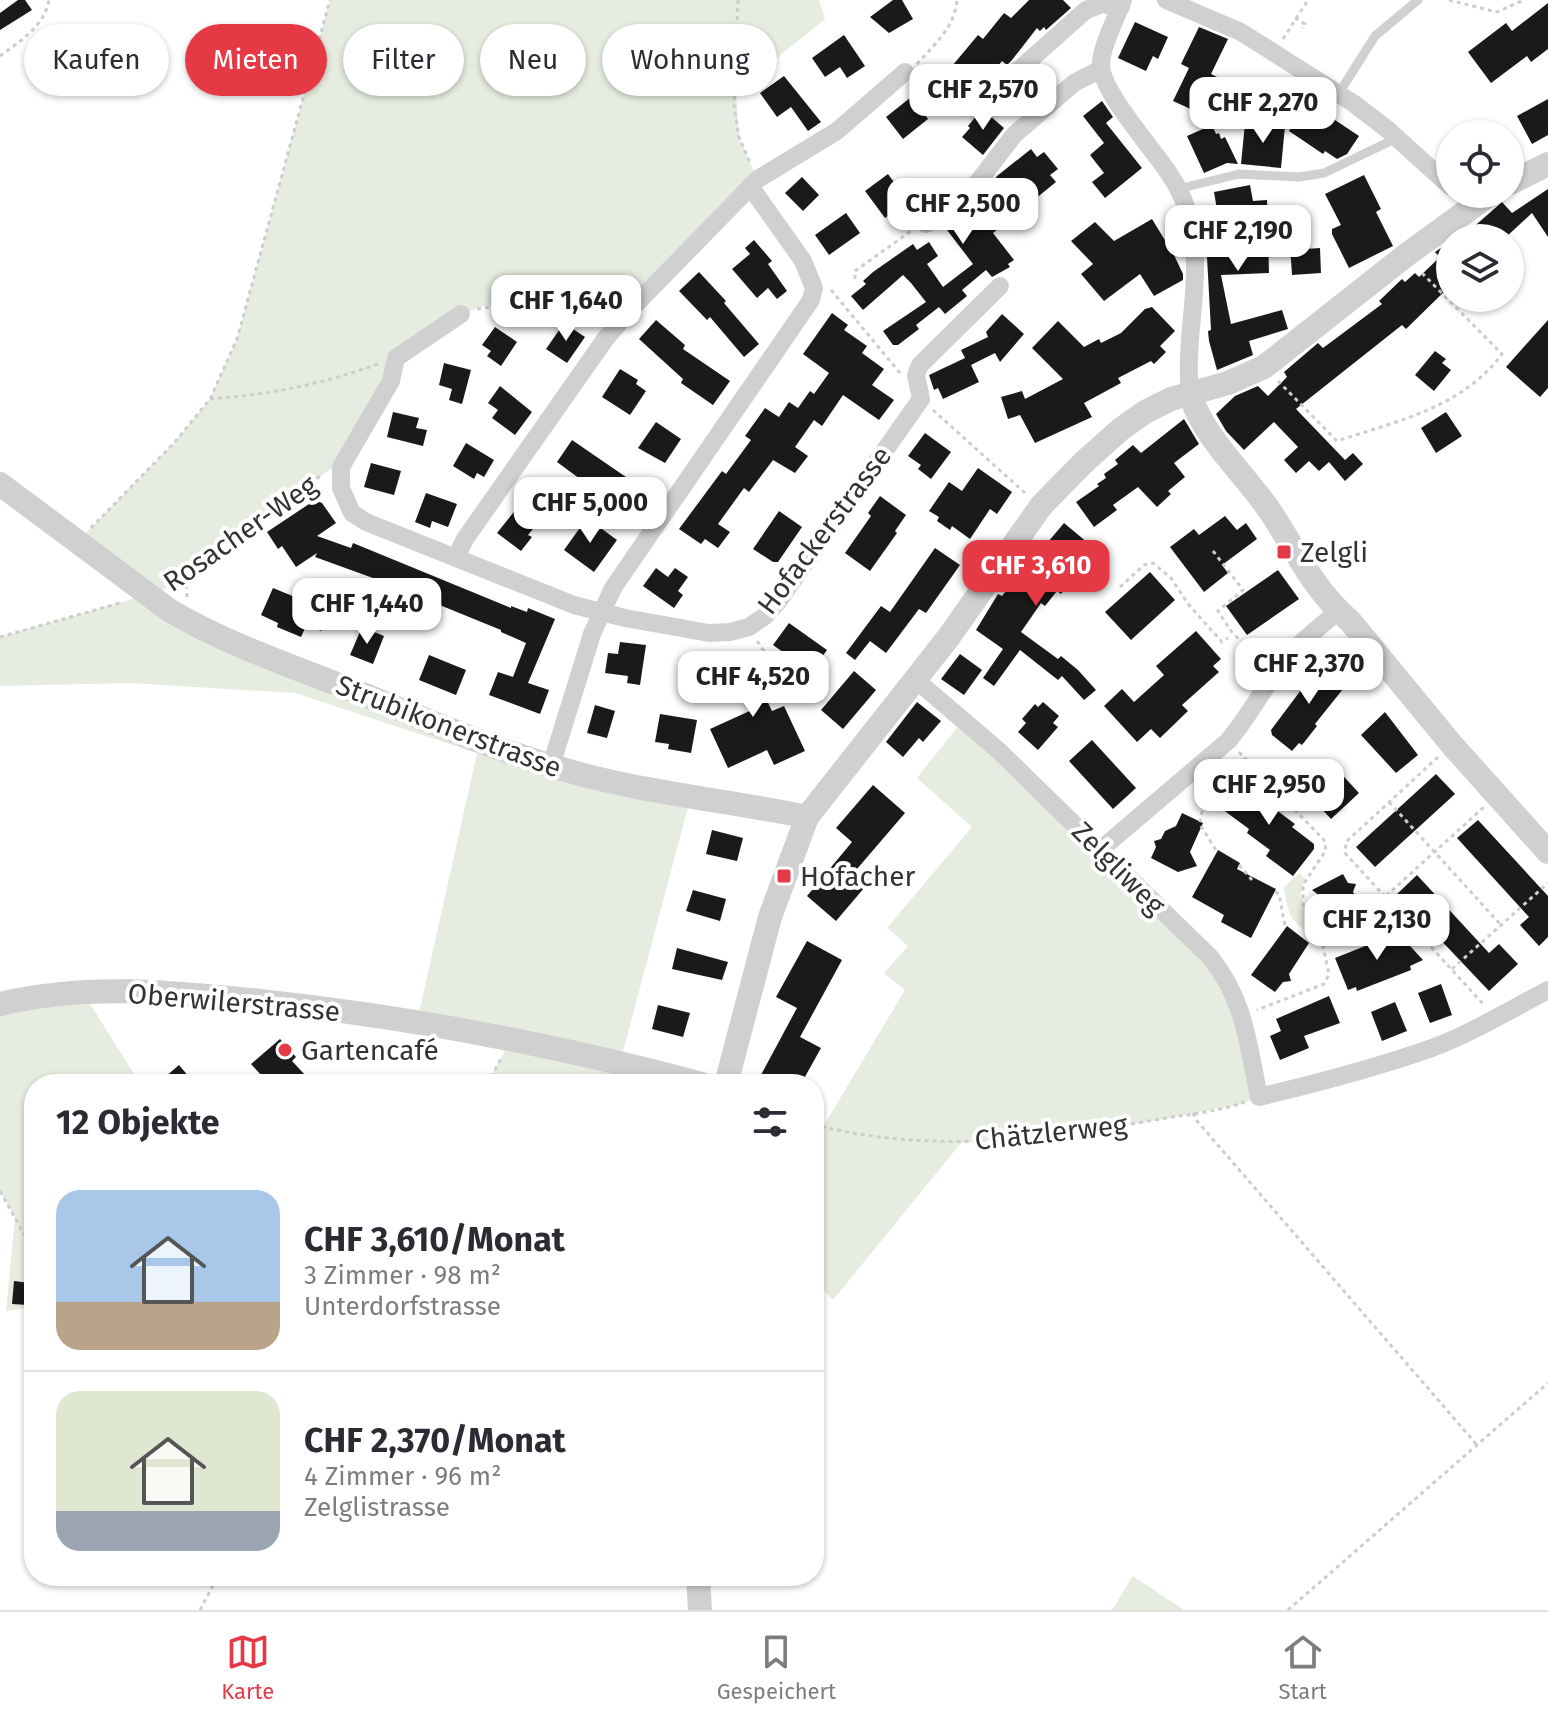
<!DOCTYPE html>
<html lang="de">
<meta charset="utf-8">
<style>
body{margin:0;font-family:"Fira Sans",sans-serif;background:#f7f7f7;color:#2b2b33;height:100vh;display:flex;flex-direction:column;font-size:30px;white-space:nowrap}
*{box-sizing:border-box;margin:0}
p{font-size:26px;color:#7c7c81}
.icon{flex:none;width:44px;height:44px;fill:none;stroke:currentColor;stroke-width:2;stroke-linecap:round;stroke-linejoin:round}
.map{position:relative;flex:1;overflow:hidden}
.details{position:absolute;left:24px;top:1074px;width:800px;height:512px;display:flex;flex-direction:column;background:#fff;border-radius:32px;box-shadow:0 2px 6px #0004}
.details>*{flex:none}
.guide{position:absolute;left:24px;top:24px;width:800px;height:72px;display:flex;gap:16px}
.controls{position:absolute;left:1436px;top:120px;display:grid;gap:16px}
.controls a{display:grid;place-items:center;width:88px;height:88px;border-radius:50%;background:#fff;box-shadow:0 2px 6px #0004;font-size:40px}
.price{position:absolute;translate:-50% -68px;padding:0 18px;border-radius:16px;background:#fff;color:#222;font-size:26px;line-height:52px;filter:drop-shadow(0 2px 4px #0008)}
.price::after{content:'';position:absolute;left:50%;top:48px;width:24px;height:18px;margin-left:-12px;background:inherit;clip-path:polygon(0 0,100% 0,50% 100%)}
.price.selected{background:#e63946;color:#fff}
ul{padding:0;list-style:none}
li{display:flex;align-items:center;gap:24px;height:200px;padding:0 32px}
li+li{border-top:2px solid #e1e1e2}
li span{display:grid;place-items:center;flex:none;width:224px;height:160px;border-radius:24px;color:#555}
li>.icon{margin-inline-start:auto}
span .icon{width:96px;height:96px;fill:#fffc;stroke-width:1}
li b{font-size:34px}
h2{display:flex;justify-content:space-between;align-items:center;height:96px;padding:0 32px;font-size:34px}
.tag{padding:0 28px;border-radius:36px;background:#fff;box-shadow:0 2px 6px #0004;font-size:28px;line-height:72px}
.tag.selected{background:#e63946;color:#fff}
.dock{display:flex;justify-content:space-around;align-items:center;height:112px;border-top:2px solid #e1e1e2;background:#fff;font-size:22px;color:#7c7c81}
.dock a{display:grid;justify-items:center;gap:4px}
.dock .selected{color:#e63946}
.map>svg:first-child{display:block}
.green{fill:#e6ecdf}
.building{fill:#1a1a1a}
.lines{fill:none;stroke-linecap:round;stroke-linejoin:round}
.path{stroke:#cdcdcd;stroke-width:3;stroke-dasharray:4 4;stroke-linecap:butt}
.service{stroke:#d0d0d0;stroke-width:9}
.minor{stroke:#d0d0d0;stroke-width:18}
.tertiary{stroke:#d0d0d0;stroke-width:24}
.poi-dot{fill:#e63946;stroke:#fff;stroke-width:3}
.labels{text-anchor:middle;stroke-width:8;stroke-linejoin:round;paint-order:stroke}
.street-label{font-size:28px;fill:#333;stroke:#fff}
.poi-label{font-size:28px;fill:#333;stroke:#fff;text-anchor:start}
</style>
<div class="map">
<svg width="1548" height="1610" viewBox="0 0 1548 1610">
<rect width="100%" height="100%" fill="#fff"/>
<path class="green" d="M330,0H819L825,19L736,91L739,137L754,172L632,308L507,305L484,306L461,314L396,358L341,467L329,470L163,590L148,595L482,742L691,796L620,1063L702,1084H487L511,1040L417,1022L477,753L295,693L130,683L0,686V637L146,595L77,542L174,443L210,399L237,339Z
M963,720L1226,976L1259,1097L1241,1104C1148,1122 1055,1140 961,1143L833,1300L814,1281V1124L823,1127L905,990L884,973L908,946L887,928L972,827L917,778Z
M1299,873L1305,878L1300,896L1318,929L1319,935L1314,938C1291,920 1288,917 1284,887Z
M82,991L139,1082L131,1084H34V1307L6,1311L15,1218L0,1191V1004Z
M1133,1576L1184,1610H1112Z"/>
<path class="building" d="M18,0H25L32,10L0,30V13Z
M893,0H902L913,19L889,33L870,17Z
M1029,0H1063L1071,8L1046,30L1044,27L1040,31L1037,28L1012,60L1007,65L1002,61L969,100L942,78L978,35L983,39L1004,13L1011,18Z
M1548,3V49L1531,62L1527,56L1491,83L1468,52L1506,23L1512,31Z
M1135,22L1168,37L1158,59L1153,56L1146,71L1118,58Z
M1199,27L1228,39L1211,74L1225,81L1217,98L1195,87L1202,102L1197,112L1173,101L1189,68L1181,64Z
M844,35L865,66L847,78L840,67L825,77L812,58Z
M784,76L821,122L808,131L791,107L777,117L760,93Z
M920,90L932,105L923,112L928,119L903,139L886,117Z
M1548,99V135L1532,144L1517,116Z
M1102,101L1113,117L1106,123L1142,168L1105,198L1092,182L1104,173L1090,155L1104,143L1083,116Z
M1306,105L1318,113L1320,110L1359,136L1347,154L1337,159L1325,151L1323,154L1289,131Z
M982,109L1004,128L983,155L962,137L970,128L968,126Z
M1245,123L1285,126L1281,168L1241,164Z
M1212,125L1216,134L1219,133L1221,139L1225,137L1238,164L1227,163L1204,173L1187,136Z
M1031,149L1037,157L1044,152L1058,169L1050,175L1056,182L993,233L1014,260L1008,264L1010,267L992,277L986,270L962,290L967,296L945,314L939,307L916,325L919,329L898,345H893L883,331L926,302L911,283L903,275L863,310L851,296L866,284L863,281L873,272L913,244L917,250L929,242L938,256L927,264L943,287L973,264L944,226L963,212L966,215L992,195L987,190L997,176Z
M888,174L902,193L897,197L903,205L885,218L865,191Z
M1364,175L1381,209L1376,212L1393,246L1349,268L1332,234V229L1341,225L1325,194Z
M802,177L819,195L803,211L785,193Z
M1250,185L1253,201L1267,200L1269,273L1221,275L1231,324L1282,310L1288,329L1249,341L1253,355L1217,370L1209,341L1208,331L1211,330L1206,239H1222L1214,192Z
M1548,189V237L1532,213L1505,238H1461L1502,202L1512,213Z
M846,213L860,233L829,255L815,235Z
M1303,213L1306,249L1320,248L1321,273L1292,275L1288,214Z
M1152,219L1174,255L1183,274V280L1154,296L1140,274L1104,301L1081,274L1093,264L1071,241L1095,222L1114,241Z
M754,240L772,261L768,264L787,291L777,299L768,288L757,298L732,269L750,254L745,248Z
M1450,242V286L1406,329L1402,325L1296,409L1345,460L1353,453L1363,464L1345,481L1329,462L1319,471L1309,461L1296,473L1284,460L1298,447L1274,422L1244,450L1226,431L1216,414L1235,396L1258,386L1268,396L1287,377L1284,372L1318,343L1323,348L1382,304L1379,301L1402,279L1405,282L1415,273L1419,277L1440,257L1435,252Z
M699,272L726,301L724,303L759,344L744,357L710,317L707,320L679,291Z
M1152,307L1175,331L1160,346L1166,352L1154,364L1151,361L1118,378L1121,383L1084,403L1092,417L1035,443L1020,415L1008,419L1001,397L1022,391L1025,399L1063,379L1032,348L1058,321L1084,347L1099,339L1101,343L1121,333L1145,309Z
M832,313L848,325L844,330L867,346L862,353L884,369L872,385L894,400L879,420L843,395L822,426L814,420L795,447L808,456L795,473L773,460L749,492L744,488L718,524L730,532L718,548L705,539L701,544L679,529L722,471L726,474L751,440L745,436L765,408L779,417L789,402L798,408L810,391L814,394L829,373L803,354Z
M1002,314L1024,334L1000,362L995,353L971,365L979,382L943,399L938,388L934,390L929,375L965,358L961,350L988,337L986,332Z
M656,320L685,345L683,349L730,381L713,405L681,383L683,379L639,339Z
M1548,320V388L1540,397L1506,367Z
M564,323L585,337L567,363L546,349Z
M495,327L517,342L501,366L487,356L491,351L482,345Z
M1435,351L1446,359L1442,363L1451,370L1434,391L1415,375Z
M444,363L471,370L462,404L449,400L452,389L439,385Z
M620,369L638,380L636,384L646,391L630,415L602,397Z
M500,386L532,412L515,435L492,418L498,410L488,403Z
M393,412L419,418L416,428L427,430L423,446L387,437Z
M1446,412L1462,436L1436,453L1421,428Z
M1184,419L1199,444L1174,463L1185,477L1168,491L1171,494L1157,507L1138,487L1113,505L1117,510L1094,527L1076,502L1099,486L1097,484L1106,478L1104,474L1118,464L1115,460L1133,445L1141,453Z
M656,422L681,439L665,463L638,448Z
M925,433L951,452L931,479L918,469L921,465L908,456Z
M572,440L642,488L625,512L557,462Z
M466,443L494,460L484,477L477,473L474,479L453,466Z
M371,463L401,471L394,495L364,487Z
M978,468L1012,492L997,514L990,509L970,539L952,526L950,530L937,521L939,517L929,511L949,482L962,491Z
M426,493L457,504L448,527L432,521L430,528L415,522Z
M880,496L906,515L895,531L897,533L870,571L845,553L871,516L868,513Z
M315,500L322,503L336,523L317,536L351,548L353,543L511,608V606L527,612L528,608L555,619L528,683L549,690L540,714L489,695L498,672L513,677L526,643L501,632V630L420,597L419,601L382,588L384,582L315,557L317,553L296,567L282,546L278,549L267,532Z
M521,503L541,519L528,535L532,537L521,551L497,533Z
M779,511L802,527L778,562H773L753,549Z
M1225,516L1237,530L1246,523L1257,539L1222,565L1228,573L1204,592L1170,547L1194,529L1199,535Z
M587,518L617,540L594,572L564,550Z
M1064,523L1094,548L1076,569L1079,571L1061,594L1057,591L1045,606L1041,603L1021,632L1058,659L1061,656L1078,670L1096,690L1084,700L1062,676L1058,680L1020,650L994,686L983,678L1003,649L976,630L998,594L1002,596L1046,540L1048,542Z
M935,548L960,565L926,613L919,609L886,653L870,641L855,660L846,653L881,606L890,612Z
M656,568L668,577L675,568L688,577L678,591L683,595L674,608L643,586Z
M1278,570L1299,599L1247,635L1226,606Z
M1150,572L1175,600L1131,640L1105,612Z
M273,588L329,611L321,631L307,624L301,637L277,627L278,623L261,615Z
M789,623L827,650L811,672L773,645Z
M362,627L384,636L373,664L350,655Z
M1196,631L1221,659L1213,666L1219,672L1182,705L1188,711L1160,738L1151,729L1137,742L1104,706L1122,689L1134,702L1164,675L1156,666Z
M620,642L646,645L640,685L627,683L628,676L605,673L608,653L618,654Z
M746,654H751L761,675L756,678L772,711L784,706L805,751L774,765L767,750L728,768L710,729L754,709L741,685L723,694L711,671Z
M960,654L982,670L964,695L941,679Z
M429,655L466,670L456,695L419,680Z
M1322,662H1327L1347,678L1340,687L1343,689L1315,724L1317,726L1302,745L1299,743L1292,751L1272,735L1271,730Z
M854,671L876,690L843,729L821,710Z
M917,702L941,721L923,742L919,738L903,757L886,742Z
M1043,702L1059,716L1053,723L1058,727L1038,750L1018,732L1026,723L1022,719L1035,704L1038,707Z
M595,705L615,711L607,738L587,733Z
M1385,712L1418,755L1396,773L1361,735Z
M660,714L697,720L691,753L668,749L669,744L655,742Z
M1092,740L1136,788L1113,809L1069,761Z
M1334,766L1359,793L1331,819L1306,792Z
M1436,774L1455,794L1375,867L1356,847Z
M1244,779L1274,801L1271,806L1295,824L1292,827L1314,844V849L1293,876L1266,856L1270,850L1247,833L1249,829L1222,809Z
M873,785L905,813L857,869L870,881L836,921L807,896L852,842L836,828Z
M1182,813L1203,823L1190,852L1197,866L1178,872L1151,858L1156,847L1154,841L1161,839L1165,831L1176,826Z
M1478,820L1548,896V937L1539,946L1520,925L1529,917L1457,838Z
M712,830L743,838L737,861L706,854Z
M1218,850L1240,863L1237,869L1276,889L1251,938L1221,922L1224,915L1192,897Z
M1343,874L1348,883L1356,884L1353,892L1359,903L1341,912L1312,890Z
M1417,875L1489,953L1499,944L1518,964L1489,991L1397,894Z
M693,890L726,899L720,921L686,911Z
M1287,926L1309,943L1289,974L1291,981L1283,982L1275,992L1251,975Z
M1398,933L1423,960L1410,966L1411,970L1357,991L1356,987L1348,990L1335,958Z
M807,941L842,960L800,1037L821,1048L801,1084H756L797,1008L776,997Z
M677,948L728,962L722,980L672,969Z
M1441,984L1452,1015L1430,1023L1418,993Z
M1329,996L1340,1023L1304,1036L1309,1048L1280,1060L1270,1036L1281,1031L1276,1019Z
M1395,1002L1407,1031L1382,1041L1371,1012Z
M658,1005L690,1013L683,1037L652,1029Z
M280,1039L296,1057L292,1061L306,1076L297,1084H269L251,1064Z
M179,1065L195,1084H157Z
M14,1281L30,1283L28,1305L12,1304Z"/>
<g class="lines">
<path class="path" d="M738,0L734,105L739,137L751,165
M1449,0L1497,12L1524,0
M1295,18L1305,24L1302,28
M1283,39L1308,0
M0,56C20,41 44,27 49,0
M917,64C934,45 955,27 957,0
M921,71L970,109L997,80
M855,279V271L911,231
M831,290L900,373
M477,309L507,305L613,307
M1278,381L1337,441C1397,421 1462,408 1502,354L1419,270
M210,399C272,394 319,385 378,364
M933,410L1025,493
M91,528L174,443L210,399L237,339L330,0
M1213,551L1243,590L1218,611L1231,631L1263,664
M168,587L323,474
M1120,587L1144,565L1153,563L1171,578L1189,605L1222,642L1228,638
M187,597L186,581L189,574
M0,637L123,602
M757,641L800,701
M1239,752L1324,840L1326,850L1303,885V907L1319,928L1329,974L1324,984L1257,1010
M1438,757L1346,842L1345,853L1485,1006
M1197,789L1204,801L1200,822
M1389,802L1501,925
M1201,826L1217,852
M1239,865L1252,880
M1275,892L1279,894L1285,926
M1386,896L1484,807
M1452,969L1548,883
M487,1084L502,1057
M1193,1113L1197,1121L1477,1445
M814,1124C836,1131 858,1134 880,1137C976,1148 1055,1137 1149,1121C1180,1115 1215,1113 1245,1102
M0,1191L34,1252
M200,1610L218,1576
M1288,1610L1548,1383"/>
<path class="service" d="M1339,93L1375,36L1418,0
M1178,189L1239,174L1299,177L1324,173L1397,138"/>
<path class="minor" d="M1123,0C1117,17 1101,46 1101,64C1100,90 1153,149 1168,172C1180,189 1188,208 1192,228C1202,283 1184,339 1190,394
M1166,0L1241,32L1353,103L1387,129L1450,186
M1013,75L1086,10L1102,4L1121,7
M926,224L978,182L1014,135L1074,83L1101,69
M461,314L396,358L391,381L341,467V488L352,513L366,522L574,605L625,618L709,633L730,632L749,627L765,616L777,603L921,399L916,375L920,365L1000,286
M456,557L465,539L606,338L632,308L758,179L837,131L905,72
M916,680L998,750L1210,957C1245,1000 1248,1044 1259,1097C1318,1083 1375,1068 1432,1048C1472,1033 1510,1010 1548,990
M551,766L592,634L613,588L811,300L814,288L803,261L750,186
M1100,850L1228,741C1253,712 1269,676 1295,649C1308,635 1324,624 1338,611"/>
<path class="tertiary" d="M1510,183L1548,164
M1190,394C1204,439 1244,473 1270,511C1295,549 1315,592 1350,621L1452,745L1548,852
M0,484L169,610C224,643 287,664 347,688C423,718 500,753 580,774C654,794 732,801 807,817
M0,1004C85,983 174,992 260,1001C409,1017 557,1045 702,1084
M726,1084L770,917L807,817L948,638L1041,506L1084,462L1121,429L1145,412L1171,399L1228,383L1264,367L1405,256L1490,194
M698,1576L700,1610"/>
</g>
<g class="poi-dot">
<rect x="1276" y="544" width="16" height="16" rx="4"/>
<rect x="776" y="868" width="16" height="16" rx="4"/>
<circle cx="285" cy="1050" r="8"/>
</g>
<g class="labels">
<g class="street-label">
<text transform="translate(824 530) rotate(-53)" y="10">Hofackerstrasse</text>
<text transform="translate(240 533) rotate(-35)" y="10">Rosacher-Weg</text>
<text transform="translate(449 726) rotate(21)" y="10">Strubikonerstrasse</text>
<text transform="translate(1119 868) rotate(45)" y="10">Zelgliweg</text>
<text transform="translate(234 1002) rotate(5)" y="10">Oberwilerstrasse</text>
<text transform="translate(1051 1132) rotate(-6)" y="10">Chätzlerweg</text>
</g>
<g class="poi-label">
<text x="1300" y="562">Zelgli</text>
<text x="800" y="886">Hofacher</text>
<text x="301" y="1060">Gartencafé</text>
</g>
</g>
</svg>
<div class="controls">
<a><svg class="icon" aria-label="locate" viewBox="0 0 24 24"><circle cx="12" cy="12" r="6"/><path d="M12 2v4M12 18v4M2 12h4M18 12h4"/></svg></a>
<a><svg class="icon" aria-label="layers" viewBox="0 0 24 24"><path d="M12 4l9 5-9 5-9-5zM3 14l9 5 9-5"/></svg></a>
</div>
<b class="price" style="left:983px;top:132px">CHF 2,570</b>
<b class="price" style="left:1263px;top:145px">CHF 2,270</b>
<b class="price" style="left:963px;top:246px">CHF 2,500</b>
<b class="price" style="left:1238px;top:273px">CHF 2,190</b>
<b class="price" style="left:566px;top:343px">CHF 1,640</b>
<b class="price" style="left:590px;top:545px">CHF 5,000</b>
<b class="price selected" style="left:1036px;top:608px">CHF 3,610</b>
<b class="price" style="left:367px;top:646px">CHF 1,440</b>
<b class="price" style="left:1309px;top:706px">CHF 2,370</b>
<b class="price" style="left:753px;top:719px">CHF 4,520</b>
<b class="price" style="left:1269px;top:827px">CHF 2,950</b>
<b class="price" style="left:1377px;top:962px">CHF 2,130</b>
<div class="guide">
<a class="tag">Kaufen</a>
<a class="tag selected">Mieten</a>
<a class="tag">Filter</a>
<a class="tag">Neu</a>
<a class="tag">Wohnung</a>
</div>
<section class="details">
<h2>12 Objekte<svg class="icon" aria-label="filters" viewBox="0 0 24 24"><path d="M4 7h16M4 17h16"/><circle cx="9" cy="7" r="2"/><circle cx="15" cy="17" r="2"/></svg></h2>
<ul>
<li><span style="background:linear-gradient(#a9c7e8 70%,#b9a48a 0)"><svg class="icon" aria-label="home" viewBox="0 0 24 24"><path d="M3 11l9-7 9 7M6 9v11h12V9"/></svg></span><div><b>CHF 3,610/Monat</b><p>3 Zimmer · 98 m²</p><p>Unterdorfstrasse</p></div></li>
<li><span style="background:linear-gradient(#dfe7d0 75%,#9aa5b1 0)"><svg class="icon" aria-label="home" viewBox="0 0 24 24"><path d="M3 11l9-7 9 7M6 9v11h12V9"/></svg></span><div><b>CHF 2,370/Monat</b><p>4 Zimmer · 96 m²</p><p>Zelglistrasse</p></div></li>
</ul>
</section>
</div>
<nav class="dock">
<a class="selected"><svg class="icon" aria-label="map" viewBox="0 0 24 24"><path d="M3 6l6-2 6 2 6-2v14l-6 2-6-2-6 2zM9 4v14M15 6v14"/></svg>Karte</a>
<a><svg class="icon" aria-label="saved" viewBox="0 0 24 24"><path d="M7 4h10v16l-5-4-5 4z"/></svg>Gespeichert</a>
<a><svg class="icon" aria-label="home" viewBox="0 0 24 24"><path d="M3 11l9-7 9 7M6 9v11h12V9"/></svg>Start</a>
</nav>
